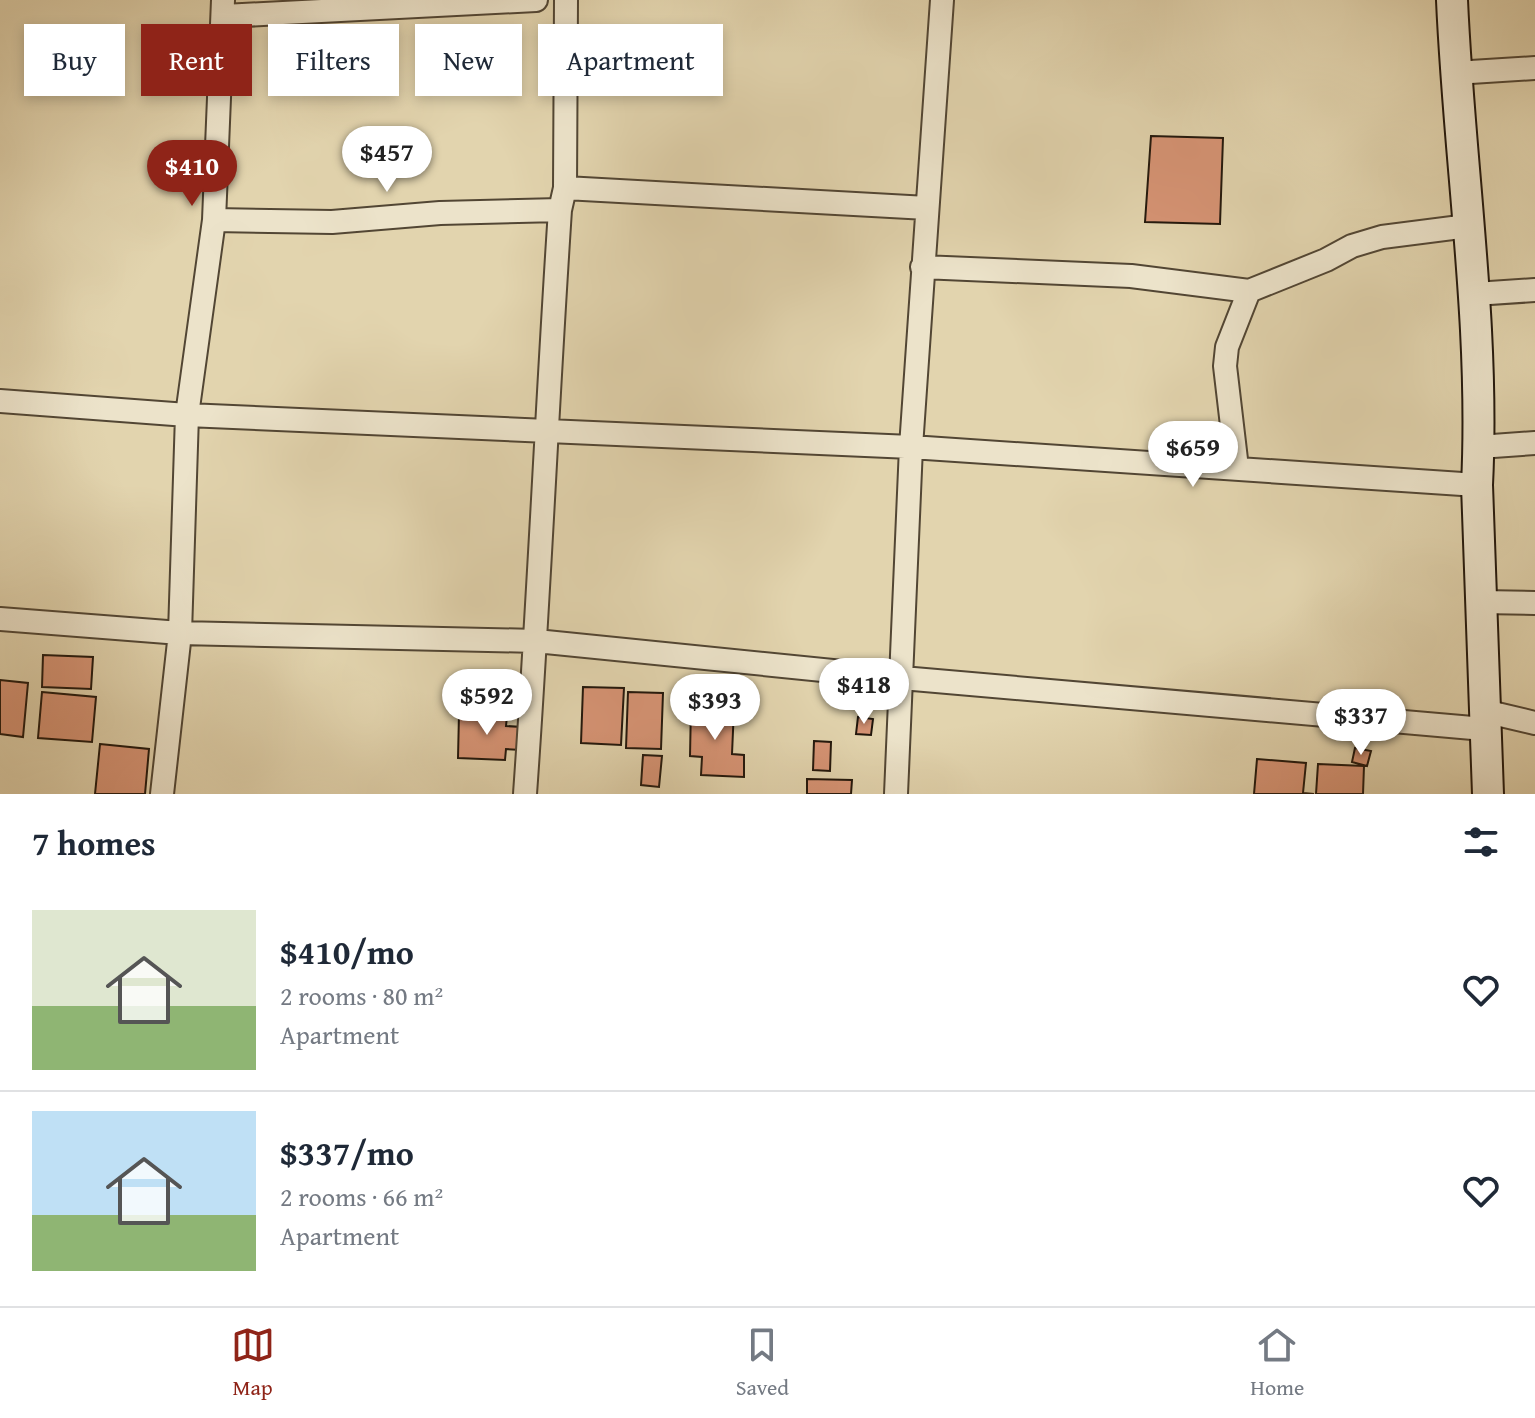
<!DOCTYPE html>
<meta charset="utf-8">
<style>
body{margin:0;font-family:"Gentium Book Plus",serif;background:#f2f2f3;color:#1f2937;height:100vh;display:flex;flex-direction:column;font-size:30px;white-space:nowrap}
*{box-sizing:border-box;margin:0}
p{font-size:26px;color:#747a83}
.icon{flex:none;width:44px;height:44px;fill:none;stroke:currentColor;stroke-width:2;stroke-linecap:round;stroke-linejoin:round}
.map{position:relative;height:794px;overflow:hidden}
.panel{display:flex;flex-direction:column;background:#fff;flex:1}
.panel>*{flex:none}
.guide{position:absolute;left:24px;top:24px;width:800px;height:72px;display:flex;gap:16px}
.price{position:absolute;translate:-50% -68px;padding:0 18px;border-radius:28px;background:#fff;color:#222;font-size:26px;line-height:52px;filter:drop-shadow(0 2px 4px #0008)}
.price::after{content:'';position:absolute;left:50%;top:48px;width:24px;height:18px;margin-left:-12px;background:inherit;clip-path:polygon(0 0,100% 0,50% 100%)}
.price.on{background:#8f2418;color:#fff}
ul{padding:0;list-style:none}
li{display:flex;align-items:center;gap:24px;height:200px;padding:0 32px}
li+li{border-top:2px solid #e0e1e3}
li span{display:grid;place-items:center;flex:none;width:224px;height:160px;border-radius:0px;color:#555}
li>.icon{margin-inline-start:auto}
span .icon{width:96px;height:96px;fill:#fffc;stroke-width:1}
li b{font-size:34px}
h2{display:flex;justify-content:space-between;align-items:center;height:96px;padding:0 32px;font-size:34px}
.pill{padding:0 28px;border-radius:0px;background:#fff;box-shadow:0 4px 12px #0003;font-size:28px;line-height:72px}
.pill.on{background:#8f2418;color:#fff}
.tab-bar{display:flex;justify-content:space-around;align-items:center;height:112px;border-top:2px solid #e0e1e3;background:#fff;font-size:22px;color:#747a83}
.tab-bar a{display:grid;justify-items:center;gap:4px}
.tab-bar .on{color:#8f2418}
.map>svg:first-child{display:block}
.building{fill:#d79475;stroke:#22170c;stroke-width:2}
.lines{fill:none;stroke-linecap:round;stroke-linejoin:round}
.street-casing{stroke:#524634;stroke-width:26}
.secondary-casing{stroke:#22170c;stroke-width:34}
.street{stroke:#ece3ca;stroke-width:22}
.secondary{stroke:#ece3ca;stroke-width:30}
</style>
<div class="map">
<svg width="1535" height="794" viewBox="0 0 1535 794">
<rect width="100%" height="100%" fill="#e2d4ae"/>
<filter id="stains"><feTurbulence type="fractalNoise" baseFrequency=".0025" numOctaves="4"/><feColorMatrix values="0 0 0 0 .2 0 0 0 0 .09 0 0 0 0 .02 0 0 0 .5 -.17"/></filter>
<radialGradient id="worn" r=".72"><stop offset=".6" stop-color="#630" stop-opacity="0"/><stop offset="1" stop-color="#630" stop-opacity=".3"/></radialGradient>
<path class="building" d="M1151,136L1223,138L1220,224L1145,222Z
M43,655L93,657L91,689L42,687Z
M0,680L28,683L23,737L0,734Z
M583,687L624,688L621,745L581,743Z
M42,692L96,697L92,742L38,738Z
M628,692L663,693L661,749L626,748Z
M691,706L734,708L732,754L744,755V777L701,775L702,757L690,756Z
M459,714L507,716L506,726L522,727L521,750L506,749L505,760L458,758Z
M858,717L873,719L871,735L856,734Z
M814,741L831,742L830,771L813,770Z
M100,744L149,749L145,794H95Z
M1355,748L1371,751L1367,766L1352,762Z
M643,755L662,756L659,787L641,785Z
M1257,759L1306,763L1303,793L1314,794H1254Z
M1318,764L1364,766L1363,794H1316Z
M807,779L852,780L851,794H807Z"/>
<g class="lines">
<defs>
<path id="street" d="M224,16L536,0
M1455,73L1535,68
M565,188L927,208
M214,220L332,222L440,213L560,210
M922,267L1131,276L1249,291L1326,260L1352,246L1382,237L1468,226
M1475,294L1535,290
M0,401L187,415L911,447L1477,485
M1479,447L1535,443
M1237,468L1225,366L1227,347L1249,291
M1481,602L1535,603
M0,619L180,633L536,641L902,678L1484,729
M1484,711L1535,723
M162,794L180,633L187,415L214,220L223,0
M525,794C539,599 547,405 560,210L565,188L566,0
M896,794L911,447L942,0"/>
<path id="secondary" d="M1452,0C1459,162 1485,323 1477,485L1488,794"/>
</defs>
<use href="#street" class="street-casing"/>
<use href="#secondary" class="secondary-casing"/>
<use href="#street" class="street"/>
<use href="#secondary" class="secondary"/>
</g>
<rect width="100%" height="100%" filter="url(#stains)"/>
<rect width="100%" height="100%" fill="url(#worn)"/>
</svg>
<b class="price" style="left:387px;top:194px">$457</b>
<b class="price on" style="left:192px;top:208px">$410</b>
<b class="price" style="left:1193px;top:489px">$659</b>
<b class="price" style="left:864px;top:726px">$418</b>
<b class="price" style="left:487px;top:737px">$592</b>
<b class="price" style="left:715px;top:742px">$393</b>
<b class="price" style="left:1361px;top:757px">$337</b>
<div class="guide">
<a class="pill">Buy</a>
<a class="pill on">Rent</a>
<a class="pill">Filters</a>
<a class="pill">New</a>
<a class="pill">Apartment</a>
</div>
</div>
<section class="panel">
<h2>7 homes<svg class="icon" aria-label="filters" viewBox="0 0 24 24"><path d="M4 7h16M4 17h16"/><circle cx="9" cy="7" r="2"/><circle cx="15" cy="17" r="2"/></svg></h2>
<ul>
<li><span style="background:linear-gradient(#dfe7d0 60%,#8fb573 0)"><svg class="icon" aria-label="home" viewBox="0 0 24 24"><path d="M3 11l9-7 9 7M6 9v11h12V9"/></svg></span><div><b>$410/mo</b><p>2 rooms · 80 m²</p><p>Apartment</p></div><svg class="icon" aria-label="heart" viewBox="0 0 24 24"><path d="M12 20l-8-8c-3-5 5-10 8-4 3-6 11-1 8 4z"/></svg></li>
<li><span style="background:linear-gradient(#bfe0f5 65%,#8fb573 0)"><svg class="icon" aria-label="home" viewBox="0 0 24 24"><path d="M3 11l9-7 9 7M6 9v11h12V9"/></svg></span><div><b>$337/mo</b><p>2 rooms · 66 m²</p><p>Apartment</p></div><svg class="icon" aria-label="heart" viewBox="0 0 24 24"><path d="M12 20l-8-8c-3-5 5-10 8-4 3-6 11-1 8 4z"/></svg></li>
</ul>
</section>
<nav class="tab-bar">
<a class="on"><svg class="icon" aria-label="map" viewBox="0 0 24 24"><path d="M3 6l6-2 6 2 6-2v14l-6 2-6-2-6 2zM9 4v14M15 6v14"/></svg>Map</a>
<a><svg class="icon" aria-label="saved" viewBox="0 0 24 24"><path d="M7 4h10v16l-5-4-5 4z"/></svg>Saved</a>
<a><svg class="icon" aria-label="home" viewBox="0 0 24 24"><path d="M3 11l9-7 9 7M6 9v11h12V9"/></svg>Home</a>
</nav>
